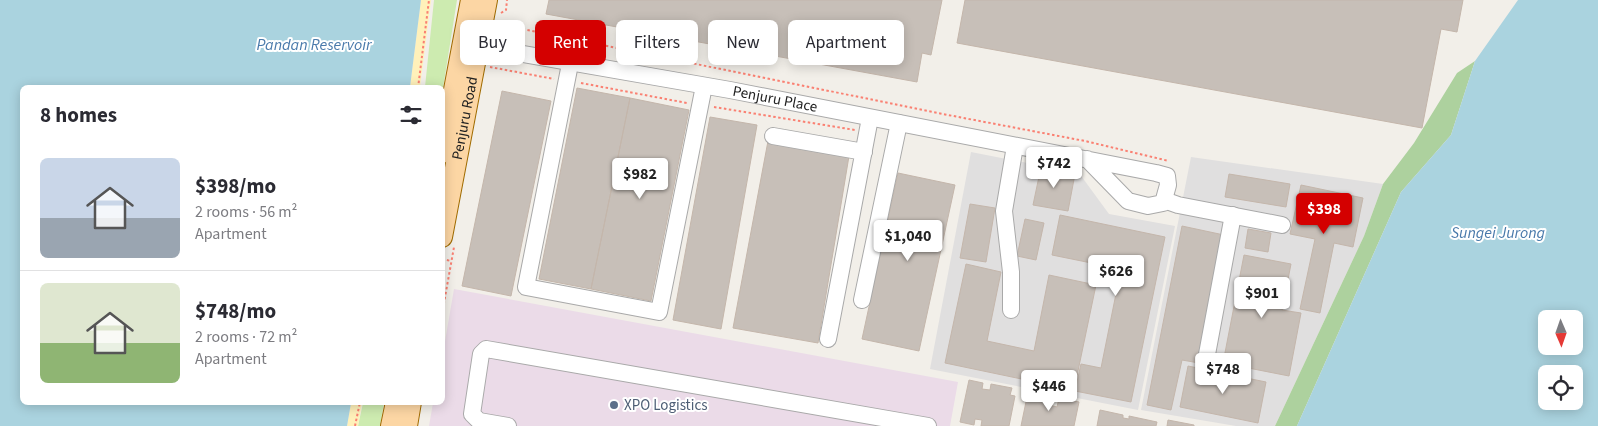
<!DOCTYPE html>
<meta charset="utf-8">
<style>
body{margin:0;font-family:"Source Sans 3",sans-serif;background:#f2f2f3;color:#2b2b33;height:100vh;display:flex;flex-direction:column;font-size:19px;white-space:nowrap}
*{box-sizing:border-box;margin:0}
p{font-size:16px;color:#7c7c81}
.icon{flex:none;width:28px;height:28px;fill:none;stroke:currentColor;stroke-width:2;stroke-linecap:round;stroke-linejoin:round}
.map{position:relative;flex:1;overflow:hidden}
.details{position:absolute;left:20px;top:85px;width:425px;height:320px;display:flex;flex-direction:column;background:#fff;border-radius:8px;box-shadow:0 2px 12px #0003}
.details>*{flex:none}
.banner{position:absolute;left:460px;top:20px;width:475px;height:45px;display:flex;gap:10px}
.needle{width:32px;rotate:178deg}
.controls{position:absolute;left:1538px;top:310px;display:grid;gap:10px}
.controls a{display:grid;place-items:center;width:45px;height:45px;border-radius:8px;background:#fff;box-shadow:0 2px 12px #0003;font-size:25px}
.price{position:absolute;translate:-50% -42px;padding:0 11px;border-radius:5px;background:#fff;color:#222;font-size:16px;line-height:32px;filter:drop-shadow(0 1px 2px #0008)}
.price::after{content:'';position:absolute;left:50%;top:30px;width:15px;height:11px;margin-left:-8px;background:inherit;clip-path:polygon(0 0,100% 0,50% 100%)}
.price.selected{background:#d40000;color:#fff}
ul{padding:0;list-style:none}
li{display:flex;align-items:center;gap:15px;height:125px;padding:0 20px}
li+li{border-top:1px solid #e1e1e2}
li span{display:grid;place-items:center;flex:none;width:140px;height:100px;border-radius:8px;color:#555}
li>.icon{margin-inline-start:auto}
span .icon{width:60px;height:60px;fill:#fffc;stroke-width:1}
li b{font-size:21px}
h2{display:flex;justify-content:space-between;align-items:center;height:60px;padding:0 20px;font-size:21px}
.chip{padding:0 18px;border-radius:8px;background:#fff;box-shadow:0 2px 12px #0003;font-size:18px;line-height:45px}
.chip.selected{background:#d40000;color:#fff}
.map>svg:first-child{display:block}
.residential{fill:#e0dfdf}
.industrial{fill:#ebdbe8}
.grass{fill:#cdebb0}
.forest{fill:#add19e}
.sand{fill:#fff1ba}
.water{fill:#aad3df;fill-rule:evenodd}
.building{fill:#c7bfb8;stroke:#c4b6ab}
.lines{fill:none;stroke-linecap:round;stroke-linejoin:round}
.minor-casing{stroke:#a9a9a9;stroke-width:18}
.major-casing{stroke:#a06b00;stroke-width:22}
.path{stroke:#fa8072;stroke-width:2;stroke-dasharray:2.5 2.5;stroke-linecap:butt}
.minor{stroke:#fff;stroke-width:16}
.major{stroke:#fcd6a4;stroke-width:20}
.service-dot{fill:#5c6f8a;stroke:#fff;stroke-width:2}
.labels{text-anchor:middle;stroke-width:4;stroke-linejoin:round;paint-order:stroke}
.street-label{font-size:15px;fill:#222;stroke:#fff}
.service-label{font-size:15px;fill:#4e5e75;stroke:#fff;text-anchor:start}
.water-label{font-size:16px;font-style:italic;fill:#4a7aab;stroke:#fff}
</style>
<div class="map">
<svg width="1598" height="426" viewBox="0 0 1598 426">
<rect width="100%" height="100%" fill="#f2efe9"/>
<path class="residential" d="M971,152L1079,173L1109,214L1175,226L1138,410L930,369Z
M1191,157L1383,184L1364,236L1275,426H1236L1141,410Z"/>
<path class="industrial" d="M454,289L958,382L950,426H429L433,403L442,402L443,353Z"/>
<path class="grass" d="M434,0H457L443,88L425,87Z
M363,403H384L380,426H358Z"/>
<path class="forest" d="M1475,61L1451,135L1401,192L1297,426H1275L1364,236L1383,184L1414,143L1457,73Z"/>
<path class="sand" d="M421,0H431L420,87H410Z
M351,403H362L358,426H347Z"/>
<path class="water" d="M0,0H421L410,87L22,88V402L351,403L347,426H0Z
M1518,0H1598V426H1297L1401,192L1451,135L1475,61ZM1546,319H1574V346H1546ZM1546,374H1574V401H1546Z"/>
<path class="building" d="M549,0H942L931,55L922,53L917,82L546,14Z
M965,0H1463L1457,32L1441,29L1422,128L957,43Z
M577,88L630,98L591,289L539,279Z
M502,91L551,101L511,296L462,286Z
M630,98L689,110L651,301L591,289Z
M710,117L757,125L721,329L673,320Z
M768,141L849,156L818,343L733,328Z
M1041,167L1075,174L1068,211L1033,205Z
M898,173L955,185L919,351L862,339Z
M1229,174L1290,184L1286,207L1225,197Z
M1301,185L1363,198L1353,247L1334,243L1320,313L1300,309L1315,239L1290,234Z
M970,204L995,208L986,262L960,258Z
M1060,215L1165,237L1131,402L1075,391L1081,364L1101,368L1121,269L1052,255Z
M1025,219L1044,223L1036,260L1017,256Z
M1182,226L1224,235L1199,363L1182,360L1171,410L1147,405Z
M1248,229L1271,233L1268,252L1245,248Z
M1244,255L1291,264L1282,310L1301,313L1289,376L1223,363Z
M966,264L1001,272L987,341L1034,351L1049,275L1096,285L1074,390L945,363Z
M1188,366L1266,382L1258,423L1180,407Z
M969,380L983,383L982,389L990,390L991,384L1012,388L1010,395L1015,396L1009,426H981L982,420L975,419L974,425L960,422Z
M1028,392L1051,396L1049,405L1057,407L1059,398L1079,402L1074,426H1021Z
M1100,410L1123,415V418L1129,419V416L1157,422L1156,426H1097Z
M1168,420L1194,425V426H1167Z"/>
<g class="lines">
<defs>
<g id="minor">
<path id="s1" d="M466,44L730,90L1156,173L1167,176L1168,185L1163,203L1148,206L1128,201L1087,159"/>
<path d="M570,64L526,287L659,312L704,86"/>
<path d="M773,136L864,152"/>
<path d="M1164,200L1178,205L1282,225"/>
<path d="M862,300L899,123"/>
<path d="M1011,310V272L1004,211L1015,146"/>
<path d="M828,339L870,118"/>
<path d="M1205,365L1233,215"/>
<path d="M508,426L479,421L472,414L481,354L486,349L928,426"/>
</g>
<g id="major">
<path d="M442,153L471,0"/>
<path id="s2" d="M442,237L487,0"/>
<path d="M391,426L396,402"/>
<path d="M407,426L411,402"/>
</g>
</defs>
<use href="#minor" class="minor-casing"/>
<use href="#major" class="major-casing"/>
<path class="path" d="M501,13L506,10L507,0
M498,24L948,115L1085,141L1169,161
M490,67L554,79
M581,83L687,103
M418,88L429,0
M714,107L855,130
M442,259L451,261
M442,314L454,247
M355,426L360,402"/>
<use href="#minor" class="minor"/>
<use href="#major" class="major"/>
</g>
<circle class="service-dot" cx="614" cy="405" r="5"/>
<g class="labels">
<g class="street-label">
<text dy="5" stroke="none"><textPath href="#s1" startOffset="314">Penjuru Place</textPath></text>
<text dy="5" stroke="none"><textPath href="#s2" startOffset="121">Penjuru Road</textPath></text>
</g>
<g class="service-label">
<text x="624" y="410">XPO Logistics</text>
</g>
<g class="water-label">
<text x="314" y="50">Pandan Reservoir</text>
<text x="1498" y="238">Sungei Jurong</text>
</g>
</g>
</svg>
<div class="controls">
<a><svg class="needle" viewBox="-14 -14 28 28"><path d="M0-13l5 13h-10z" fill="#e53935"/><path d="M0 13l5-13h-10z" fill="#7c7c81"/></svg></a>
<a><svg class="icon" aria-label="locate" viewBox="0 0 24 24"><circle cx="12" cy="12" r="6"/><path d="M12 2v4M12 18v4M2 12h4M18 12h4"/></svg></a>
</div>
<b class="price" style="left:1054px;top:189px">$742</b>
<b class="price" style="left:640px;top:200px">$982</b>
<b class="price selected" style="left:1324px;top:235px">$398</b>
<b class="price" style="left:908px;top:262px">$1,040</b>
<b class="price" style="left:1116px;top:297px">$626</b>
<b class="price" style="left:1262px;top:319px">$901</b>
<b class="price" style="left:1223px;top:395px">$748</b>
<b class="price" style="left:1049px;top:412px">$446</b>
<div class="banner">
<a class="chip">Buy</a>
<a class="chip selected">Rent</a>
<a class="chip">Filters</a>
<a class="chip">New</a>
<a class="chip">Apartment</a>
</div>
<section class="details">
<h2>8 homes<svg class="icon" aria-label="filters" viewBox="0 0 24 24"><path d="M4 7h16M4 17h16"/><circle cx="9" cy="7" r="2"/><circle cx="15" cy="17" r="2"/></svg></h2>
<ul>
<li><span style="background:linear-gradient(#c9d6e8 60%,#9aa5b1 0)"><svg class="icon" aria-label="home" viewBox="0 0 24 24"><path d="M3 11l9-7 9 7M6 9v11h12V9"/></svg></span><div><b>$398/mo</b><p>2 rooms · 56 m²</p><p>Apartment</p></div></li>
<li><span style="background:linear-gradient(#dfe7d0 60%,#8fb573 0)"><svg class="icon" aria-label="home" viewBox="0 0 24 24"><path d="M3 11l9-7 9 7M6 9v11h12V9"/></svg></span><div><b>$748/mo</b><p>2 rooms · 72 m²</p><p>Apartment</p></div></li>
</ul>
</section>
</div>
